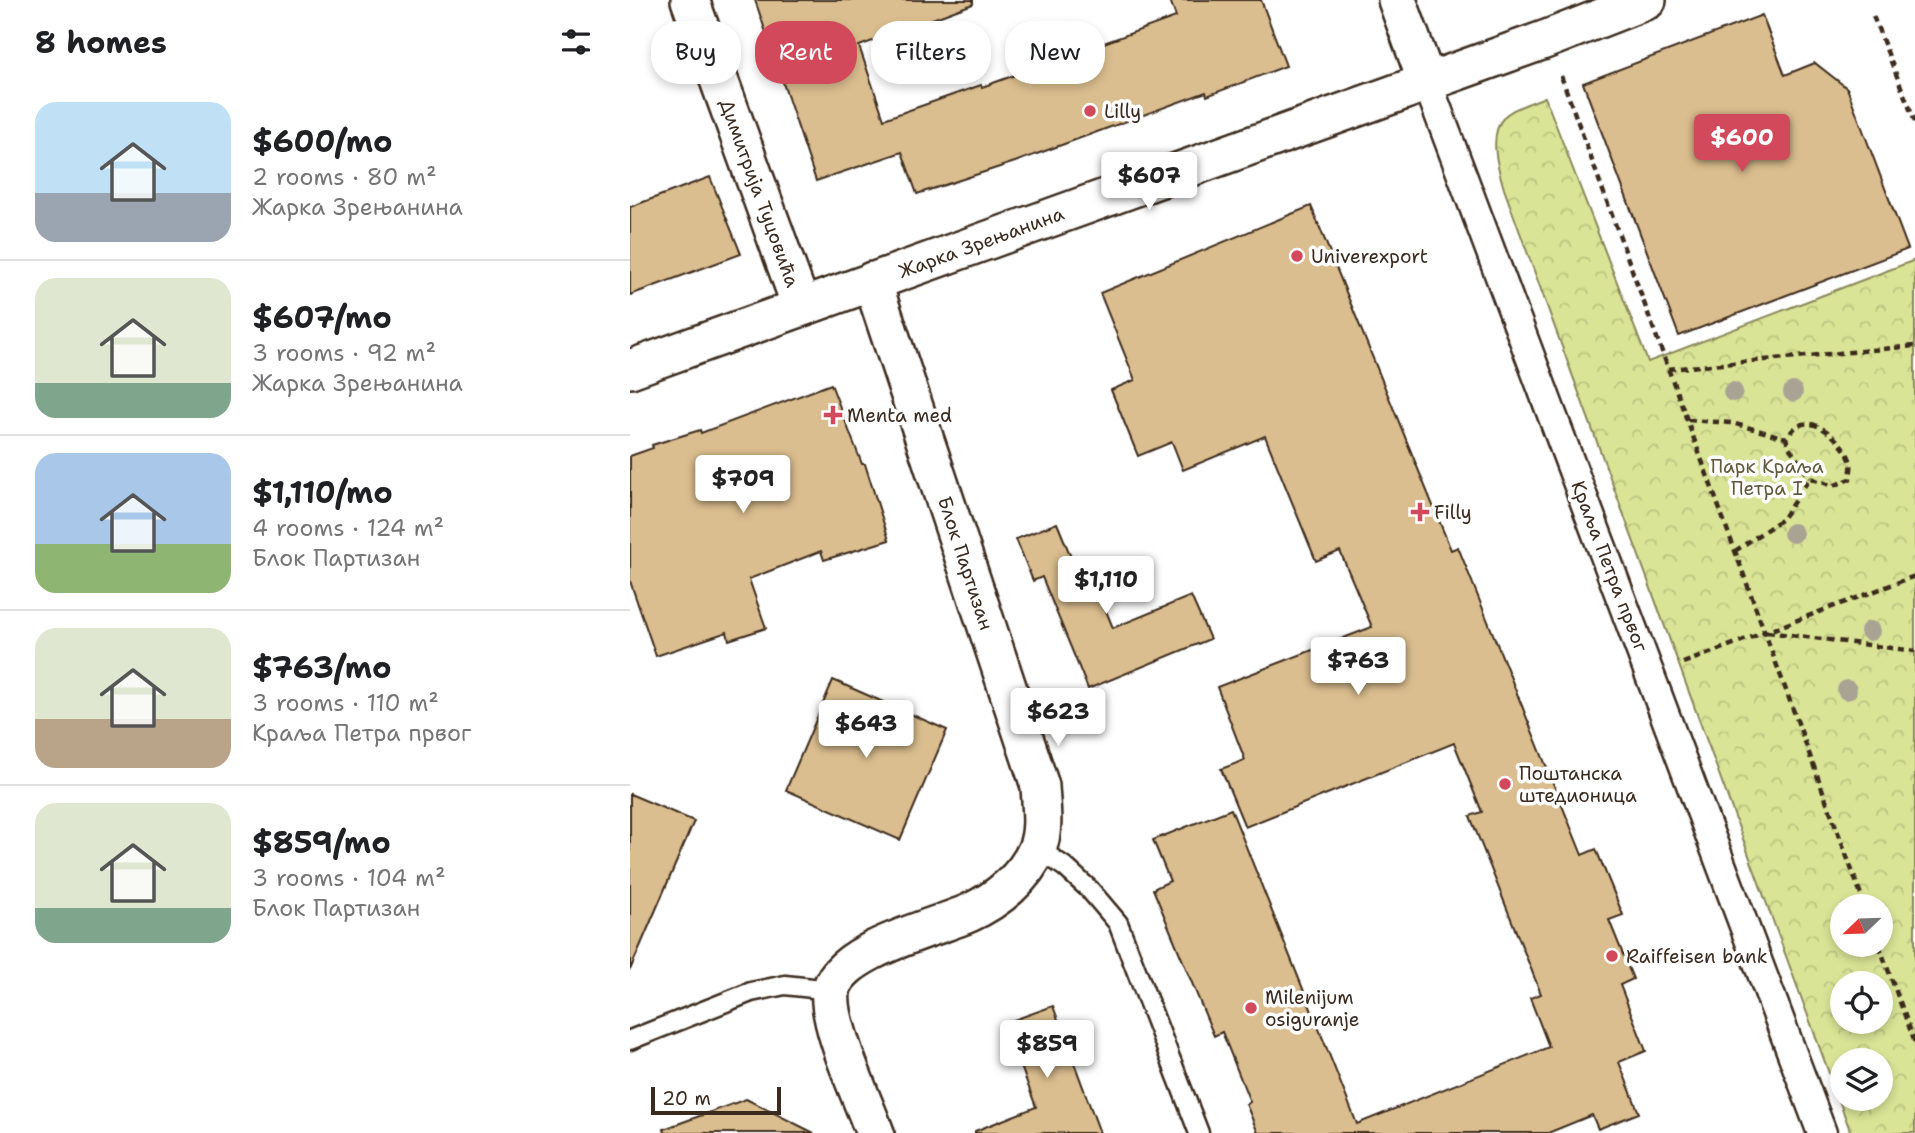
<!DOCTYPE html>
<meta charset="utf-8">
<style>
body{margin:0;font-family:"Shantell Sans",sans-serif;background:#f6f6f6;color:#202124;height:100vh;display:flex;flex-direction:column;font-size:26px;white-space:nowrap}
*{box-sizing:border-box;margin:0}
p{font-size:23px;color:#757577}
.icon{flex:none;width:38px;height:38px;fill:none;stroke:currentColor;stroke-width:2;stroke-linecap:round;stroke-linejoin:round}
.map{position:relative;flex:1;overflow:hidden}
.sheet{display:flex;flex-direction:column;background:#fff;width:630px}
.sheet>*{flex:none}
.banner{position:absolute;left:21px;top:21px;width:665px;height:63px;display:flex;gap:14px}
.needle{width:46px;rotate:247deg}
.fabs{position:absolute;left:1200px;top:894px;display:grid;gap:14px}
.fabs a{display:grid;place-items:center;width:63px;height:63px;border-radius:50%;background:#fff;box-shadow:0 4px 10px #0003;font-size:35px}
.scale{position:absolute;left:21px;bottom:18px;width:130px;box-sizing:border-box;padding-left:7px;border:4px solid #3b2a1e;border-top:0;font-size:19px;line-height:24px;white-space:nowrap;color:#3b2a1e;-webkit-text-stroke:5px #fff;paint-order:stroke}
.price{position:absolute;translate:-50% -60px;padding:0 16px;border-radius:7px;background:#fff;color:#222;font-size:23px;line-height:46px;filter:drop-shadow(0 2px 4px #0008)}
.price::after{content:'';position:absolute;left:50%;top:42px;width:21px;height:16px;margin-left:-10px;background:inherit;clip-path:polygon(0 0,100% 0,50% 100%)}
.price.on{background:#d1495b;color:#fff}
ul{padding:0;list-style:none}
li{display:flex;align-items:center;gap:21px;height:175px;padding:0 35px}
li+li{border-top:2px solid #e0e0e0}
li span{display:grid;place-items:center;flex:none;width:196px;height:140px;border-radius:21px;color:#555}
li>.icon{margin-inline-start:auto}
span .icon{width:84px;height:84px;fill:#fffc;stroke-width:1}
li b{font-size:30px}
h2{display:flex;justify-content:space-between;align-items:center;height:84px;padding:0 35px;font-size:30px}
.pill{padding:0 24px;border-radius:28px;background:#fff;box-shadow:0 4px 10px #0003;font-size:24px;line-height:63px}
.pill.on{background:#d1495b;color:#fff}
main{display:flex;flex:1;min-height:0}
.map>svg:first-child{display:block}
.park{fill:url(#park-crowns);stroke:#8a875a;stroke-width:2;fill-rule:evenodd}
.building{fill:#dbbe8f;stroke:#3b2a1e;stroke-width:2}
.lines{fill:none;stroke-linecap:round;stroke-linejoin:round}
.service-casing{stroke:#3b2a1e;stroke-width:23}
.pedestrian-casing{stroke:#3b2a1e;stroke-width:33}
.minor-casing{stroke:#3b2a1e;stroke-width:42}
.path{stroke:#3b2a1e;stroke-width:4.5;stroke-dasharray:7 5;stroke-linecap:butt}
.service{stroke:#fff;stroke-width:18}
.pedestrian{stroke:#fff;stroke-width:28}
.minor{stroke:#fff;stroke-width:37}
.tree{fill:#a9a394}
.poi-dot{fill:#d1495b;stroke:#fff;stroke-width:2.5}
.labels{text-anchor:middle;stroke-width:7;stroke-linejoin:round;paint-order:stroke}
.poi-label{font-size:19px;fill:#3b2a1e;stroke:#fff;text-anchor:start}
.street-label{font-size:19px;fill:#3b2a1e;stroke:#fff}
.park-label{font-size:19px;fill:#62583c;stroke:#fff}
</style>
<main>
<section class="sheet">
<h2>8 homes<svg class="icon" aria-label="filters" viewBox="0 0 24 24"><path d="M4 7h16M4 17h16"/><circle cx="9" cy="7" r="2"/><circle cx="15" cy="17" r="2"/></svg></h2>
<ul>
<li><span style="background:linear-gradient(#bfe0f5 65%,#9aa5b1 0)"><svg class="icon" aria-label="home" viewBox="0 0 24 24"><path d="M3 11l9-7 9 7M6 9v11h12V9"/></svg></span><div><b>$600/mo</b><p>2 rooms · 80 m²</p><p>Жарка Зрењанина</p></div></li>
<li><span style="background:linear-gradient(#dfe7d0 75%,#7fa58c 0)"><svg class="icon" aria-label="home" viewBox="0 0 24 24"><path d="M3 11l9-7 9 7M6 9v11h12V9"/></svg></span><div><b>$607/mo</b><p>3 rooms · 92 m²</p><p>Жарка Зрењанина</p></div></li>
<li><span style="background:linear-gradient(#a9c7e8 65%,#8fb573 0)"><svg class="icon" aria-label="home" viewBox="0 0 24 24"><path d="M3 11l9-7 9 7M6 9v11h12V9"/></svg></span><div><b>$1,110/mo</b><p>4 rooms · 124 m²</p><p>Блок Партизан</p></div></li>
<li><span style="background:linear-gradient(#dfe7d0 65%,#b9a48a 0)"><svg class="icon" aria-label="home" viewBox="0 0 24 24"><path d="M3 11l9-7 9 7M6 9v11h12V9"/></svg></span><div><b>$763/mo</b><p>3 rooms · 110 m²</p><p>Краља Петра првог</p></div></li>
<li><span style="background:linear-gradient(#dfe7d0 75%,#7fa58c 0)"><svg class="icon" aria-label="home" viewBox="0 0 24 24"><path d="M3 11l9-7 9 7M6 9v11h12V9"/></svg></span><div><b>$859/mo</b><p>3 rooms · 104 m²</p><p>Блок Партизан</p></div></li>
</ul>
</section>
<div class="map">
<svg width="1285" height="1133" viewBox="0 0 1285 1133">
<defs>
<pattern id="park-crowns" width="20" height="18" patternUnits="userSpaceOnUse" patternTransform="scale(1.75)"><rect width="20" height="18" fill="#d9e496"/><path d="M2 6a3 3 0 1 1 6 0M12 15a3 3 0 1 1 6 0" fill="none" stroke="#bbc481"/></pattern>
</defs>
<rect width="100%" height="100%" fill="#fff"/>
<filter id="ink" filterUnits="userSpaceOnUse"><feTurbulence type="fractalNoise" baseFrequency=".0143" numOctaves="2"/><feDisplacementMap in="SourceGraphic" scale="14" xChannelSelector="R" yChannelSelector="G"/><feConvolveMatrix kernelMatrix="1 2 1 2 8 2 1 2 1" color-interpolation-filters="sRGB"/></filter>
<g filter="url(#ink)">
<path class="park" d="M915,97L1018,362L1285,260V1133H1221L874,189C868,168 857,134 875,116C884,107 904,102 915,97ZM1213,906H1251V945H1213ZM1213,984H1251V1022H1213ZM1213,1060H1251V1099H1213Z"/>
<path class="building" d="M125,0H343V4L229,46L254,119L351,85L352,87L546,17L540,0H631L656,66L577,96L576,92L385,162L287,194L272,152L186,181Z
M1132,15L1155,75L1185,63L1217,88L1278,249L1049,336L953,83Z
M80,177L111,254L0,295V207Z
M681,206L821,550L828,547L952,855L966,849L993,915L979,920L1003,979L990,985L1016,1051L989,1062L1009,1113L968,1129L962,1115L918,1133H628L616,1104L620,1102L592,1032L584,1036L523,889L540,881L523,840L601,809L727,1124L919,1047L900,998L911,994L840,816L852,812L824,743L615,827L591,769L615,760L587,687L742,627L710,551L686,561L635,436L553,470L542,442L508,456L481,390L505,380L470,293Z
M201,384L232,464H235L259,540L194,560L191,551L119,579L136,628L99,640L97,632L26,656L0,581V456L23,448L22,445L70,430L71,433Z
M427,523L450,579L461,574L483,628L561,596L580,639L458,689L412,577L403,581L386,539Z
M203,680L317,730L270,840L156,790Z
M0,794L64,821L0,970Z
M423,1006L470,1133H345V1131L406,1107L375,1023Z
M116,1099L184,1133H35L34,1129Z"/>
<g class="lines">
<defs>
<path id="service" d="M407,848L435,867L460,890L488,923L569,1133
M0,1040L121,992L155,985L201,990"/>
<path id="pedestrian" d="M797,82L1192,1133"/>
<path id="minor" d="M60,0L171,306
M767,0L797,82
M242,281L410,786C411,807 415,829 407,849C395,878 367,900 339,913C305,928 206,951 201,992C197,1024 233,1100 245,1133
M0,369L917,39L1017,0"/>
</defs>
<use href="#service" class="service-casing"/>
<use href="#pedestrian" class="pedestrian-casing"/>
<use href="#minor" class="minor-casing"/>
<path class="path" d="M1243,16L1285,122
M931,76L1235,906
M1038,369L1285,346
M1058,420L1102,423L1156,438
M1105,551L1152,519L1180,478L1203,486L1220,479C1220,474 1222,468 1221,463C1217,446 1191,420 1173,424C1165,426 1161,432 1156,438L1159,447L1180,478
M1137,632L1285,651
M1053,663L1285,576
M1249,945L1285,1043"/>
<use href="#service" class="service"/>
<use href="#pedestrian" class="pedestrian"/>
<use href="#minor" class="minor"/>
</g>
<g class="tree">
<circle cx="1103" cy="392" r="10"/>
<circle cx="1163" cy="392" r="10"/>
<circle cx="1163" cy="533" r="10"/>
<circle cx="1240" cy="631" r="10"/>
<circle cx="1217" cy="690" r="10"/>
</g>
</g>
<g class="poi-dot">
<circle cx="460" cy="111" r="7"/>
<circle cx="667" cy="256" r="7"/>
<path d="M199.5 404.5h7v7h7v7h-7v7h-7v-7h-7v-7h7z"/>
<path d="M786.5 501.5h7v7h7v7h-7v7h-7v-7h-7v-7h7z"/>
<circle cx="875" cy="784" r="7"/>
<circle cx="982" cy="956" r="7"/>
<circle cx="621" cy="1008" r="7"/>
</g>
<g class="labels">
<g class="poi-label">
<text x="474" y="118">Lilly</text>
<text x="681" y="263">Univerexport</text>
<text x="217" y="422">Menta med</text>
<text x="804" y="519">Filly</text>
<text x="889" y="780">Поштанска<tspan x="889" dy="22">штедионица</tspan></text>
<text x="996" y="963">Raiffeisen bank</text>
<text x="635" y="1004">Milenijum<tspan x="635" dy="22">osiguranje</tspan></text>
</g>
<g class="street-label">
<text transform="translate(130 193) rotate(70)" y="7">Димитрија Туцовића</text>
<text transform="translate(351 242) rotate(-20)" y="7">Жарка Зрењанина</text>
<text transform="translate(336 563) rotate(72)" y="7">Блок Партизан</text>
<text transform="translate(980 566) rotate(69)" y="7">Краља Петра првог</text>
</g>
<g class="park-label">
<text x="1137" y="473">Парк Краља<tspan x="1137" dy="22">Петра I</tspan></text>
</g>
</g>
</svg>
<div class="fabs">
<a><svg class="needle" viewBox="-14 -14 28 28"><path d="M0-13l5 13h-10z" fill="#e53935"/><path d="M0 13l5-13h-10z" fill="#757577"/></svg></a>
<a><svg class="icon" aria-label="locate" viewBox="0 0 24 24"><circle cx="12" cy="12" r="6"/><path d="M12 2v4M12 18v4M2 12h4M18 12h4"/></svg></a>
<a><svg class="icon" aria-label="layers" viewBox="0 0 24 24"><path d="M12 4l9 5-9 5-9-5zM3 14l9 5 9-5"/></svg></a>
</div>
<div class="scale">20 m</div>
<b class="price on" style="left:1112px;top:174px">$600</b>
<b class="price" style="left:519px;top:212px">$607</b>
<b class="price" style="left:113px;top:515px">$709</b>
<b class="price" style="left:476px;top:616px">$1,110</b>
<b class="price" style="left:728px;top:697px">$763</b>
<b class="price" style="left:428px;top:748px">$623</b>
<b class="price" style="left:236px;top:760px">$643</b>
<b class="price" style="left:417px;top:1080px">$859</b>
<div class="banner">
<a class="pill">Buy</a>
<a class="pill on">Rent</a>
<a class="pill">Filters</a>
<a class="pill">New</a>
</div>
</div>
</main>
